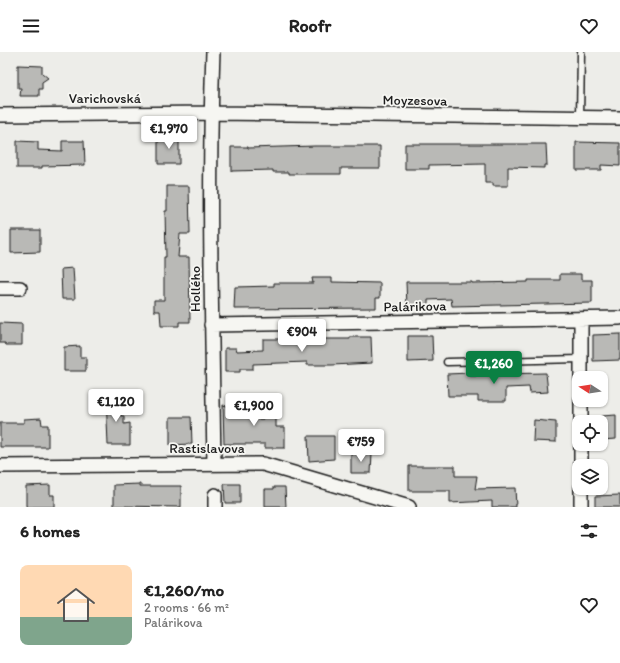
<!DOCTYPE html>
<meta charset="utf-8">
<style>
body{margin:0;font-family:Itim,sans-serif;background:#f2f2f2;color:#222;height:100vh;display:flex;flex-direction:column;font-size:15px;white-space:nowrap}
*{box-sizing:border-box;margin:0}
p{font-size:13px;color:#767676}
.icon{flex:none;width:22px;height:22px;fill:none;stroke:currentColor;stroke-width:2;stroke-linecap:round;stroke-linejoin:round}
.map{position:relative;height:455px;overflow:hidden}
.drawer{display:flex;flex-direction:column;background:#fff;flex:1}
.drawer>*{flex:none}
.needle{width:26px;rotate:282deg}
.controls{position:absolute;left:572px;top:319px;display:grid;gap:8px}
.controls a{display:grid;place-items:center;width:36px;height:36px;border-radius:8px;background:#fff;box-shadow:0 1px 3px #0004;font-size:20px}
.price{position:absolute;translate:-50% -34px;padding:0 9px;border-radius:4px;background:#fff;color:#222;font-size:13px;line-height:26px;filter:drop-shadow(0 1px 2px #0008)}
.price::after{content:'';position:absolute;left:50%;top:24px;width:12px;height:9px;margin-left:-6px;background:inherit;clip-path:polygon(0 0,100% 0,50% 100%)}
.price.on{background:#0b8043;color:#fff}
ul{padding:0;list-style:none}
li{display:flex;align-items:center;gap:12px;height:100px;padding:0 20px}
li span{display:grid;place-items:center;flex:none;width:112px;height:80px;border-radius:8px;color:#555}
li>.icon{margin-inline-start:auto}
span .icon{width:48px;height:48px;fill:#fffc;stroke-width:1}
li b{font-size:17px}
h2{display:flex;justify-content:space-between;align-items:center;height:48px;padding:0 20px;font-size:17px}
header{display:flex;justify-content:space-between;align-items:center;height:52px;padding:0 20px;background:#fff;font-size:18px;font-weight:700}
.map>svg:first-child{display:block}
.building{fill:#b9b9b6;stroke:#1c1c1c}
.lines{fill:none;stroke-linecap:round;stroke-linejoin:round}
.service-casing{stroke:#1c1c1c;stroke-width:9}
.minor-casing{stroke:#1c1c1c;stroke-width:16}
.service{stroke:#f6f6f2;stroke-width:6}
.minor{stroke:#f6f6f2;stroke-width:13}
.labels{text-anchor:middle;stroke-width:3.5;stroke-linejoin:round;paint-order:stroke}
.street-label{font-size:14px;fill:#1c1c1c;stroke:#f6f6f2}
</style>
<header><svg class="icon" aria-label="menu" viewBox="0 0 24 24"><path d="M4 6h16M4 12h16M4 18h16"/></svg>Roofr<svg class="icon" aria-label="heart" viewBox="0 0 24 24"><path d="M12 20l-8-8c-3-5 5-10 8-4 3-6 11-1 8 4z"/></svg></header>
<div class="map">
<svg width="620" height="455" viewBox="0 0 620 455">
<rect width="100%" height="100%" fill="#edede9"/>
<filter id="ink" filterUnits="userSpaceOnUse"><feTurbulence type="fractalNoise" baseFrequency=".025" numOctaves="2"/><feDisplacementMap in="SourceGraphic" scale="8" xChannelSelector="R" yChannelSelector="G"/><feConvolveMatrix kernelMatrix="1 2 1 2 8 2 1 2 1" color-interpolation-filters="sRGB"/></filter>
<g filter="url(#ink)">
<path class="building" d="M18,13L42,14V21L48,26L42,30V37H39V44H20L21,36H18Z
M179,83V112H158V84Z
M17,89L38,90V98L62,99V89H84L85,113L42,114V116H17Z
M576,90L620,91V114L601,113V118H576Z
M405,92H546L547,113H544V116L508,115V134H493V131H485V112L429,113V117H405Z
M315,94H380V116H341V122H289V120H273V118L231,119V95H248V96Z
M167,134H189L190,182H180L178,205H189L190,270H179V274H161L160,259H154V248H164V205H166L165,159H167Z
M11,178H40V200L11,201Z
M73,216L75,247H62L61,217Z
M560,222H581V228H592V251L452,254L451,247L428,248V255H407L406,230H472V231L528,230V228H560Z
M312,226H332V230L380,231V246H376V256L234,257L235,235L274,234V231H313Z
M0,271L22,272V293H6L5,291H0Z
M620,282V308L593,309V283Z
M408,284H432L433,309L408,310Z
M350,285H371L372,311L332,313H307V310L253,312V317H240V320H225V296H236L237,299L263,298V287H350Z
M80,294V305H86V319H64V295Z
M470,321V324H495V322L546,321L548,340L530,341L529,335L506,336V349H478V344H448L447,322Z
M118,342V360H121V364H124V372L130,371V393H108L106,343Z
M263,347H276V375H285V396H265V392H224L223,353L257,362L256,367H263Z
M616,363V387L601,388V364Z
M170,365H191L192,392L170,393Z
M41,366L42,373H48V395H0V371H24V367Z
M534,368L556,370V390L533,389Z
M308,384H334V407L309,409Z
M351,401H372L371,421H351Z
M409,414H455V424H477L475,437L515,436L516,455H492V449L450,451V439H409Z
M140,432V434H181V455L114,454V433Z
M224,432H240V451H225Z
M50,433V443H54V455H26V434Z
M274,435H285L286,455H265V437H274Z
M620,443V455H595V444Z"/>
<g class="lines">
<defs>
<path id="service" d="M580,66L581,0
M447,310L581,307"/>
<path id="minor" d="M213,0C208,137 212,275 214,412
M0,63L211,61L620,66
M0,236H20
M581,267V326
M211,273L620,266
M581,348V370
M581,392V414
M0,414L263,412L409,455
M581,436V455
M215,443V455"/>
</defs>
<use href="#service" class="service-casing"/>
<use href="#minor" class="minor-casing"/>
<use href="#service" class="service"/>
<use href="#minor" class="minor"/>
</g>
</g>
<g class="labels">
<g class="street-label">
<text x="105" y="51">Varichovská</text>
<text transform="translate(415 48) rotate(1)" y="5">Moyzesova</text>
<text transform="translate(195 237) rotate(-90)" y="5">Hollého</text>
<text transform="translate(415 254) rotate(-1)" y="5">Palárikova</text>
<text x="207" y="401">Rastislavova</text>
</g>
</g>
</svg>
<div class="controls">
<a><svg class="needle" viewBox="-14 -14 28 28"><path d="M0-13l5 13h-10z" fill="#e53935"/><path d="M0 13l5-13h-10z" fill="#767676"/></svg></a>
<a><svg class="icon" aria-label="locate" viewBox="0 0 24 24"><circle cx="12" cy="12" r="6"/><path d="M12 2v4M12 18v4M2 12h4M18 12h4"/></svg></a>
<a><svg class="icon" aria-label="layers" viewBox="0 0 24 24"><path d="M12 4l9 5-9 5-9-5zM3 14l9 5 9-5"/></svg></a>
</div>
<b class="price" style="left:169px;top:98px">€1,970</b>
<b class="price" style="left:302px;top:301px">€904</b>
<b class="price on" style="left:494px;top:333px">€1,260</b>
<b class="price" style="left:116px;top:371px">€1,120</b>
<b class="price" style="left:254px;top:375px">€1,900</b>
<b class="price" style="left:361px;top:411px">€759</b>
</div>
<section class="drawer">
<h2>6 homes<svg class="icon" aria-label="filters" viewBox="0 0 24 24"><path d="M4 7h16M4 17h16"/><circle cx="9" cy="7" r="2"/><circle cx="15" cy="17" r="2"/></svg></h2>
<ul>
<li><span style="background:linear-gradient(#ffd9b3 65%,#7fa58c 0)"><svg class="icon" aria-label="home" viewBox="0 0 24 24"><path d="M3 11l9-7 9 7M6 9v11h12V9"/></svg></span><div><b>€1,260/mo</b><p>2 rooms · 66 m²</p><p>Palárikova</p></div><svg class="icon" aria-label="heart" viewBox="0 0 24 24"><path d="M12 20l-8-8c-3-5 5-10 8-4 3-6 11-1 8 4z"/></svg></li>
</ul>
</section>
